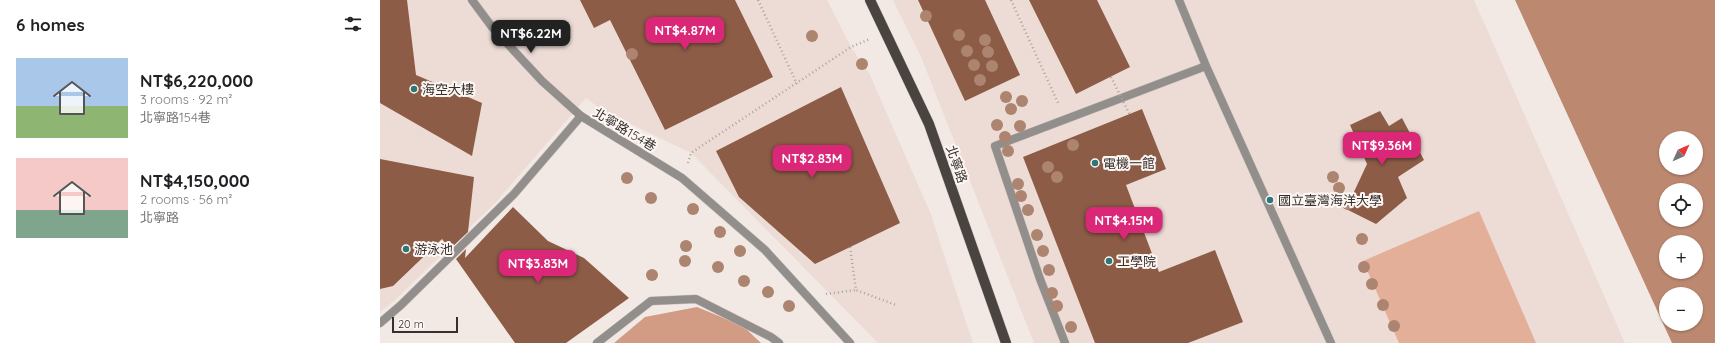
<!DOCTYPE html>
<meta charset="utf-8">
<style>
body{margin:0;font-family:Quicksand,"Noto Sans TC",sans-serif;background:#f2f2f2;color:#202124;height:100vh;display:flex;flex-direction:column;font-size:15px;white-space:nowrap}
*{box-sizing:border-box;margin:0}
p{font-size:13px;color:#757577}
.icon{flex:none;width:22px;height:22px;fill:none;stroke:currentColor;stroke-width:2;stroke-linecap:round;stroke-linejoin:round}
.map{position:relative;flex:1;overflow:hidden}
.side{display:flex;flex-direction:column;background:#fff;width:380px}
.side>*{flex:none}
.needle{width:26px;rotate:45deg}
.tools{position:absolute;left:1279px;top:131px;display:grid;gap:8px}
.tools a{display:grid;place-items:center;width:44px;height:44px;border-radius:50%;background:#fff;box-shadow:0 1px 3px #0004;font-size:20px}
.scale{position:absolute;left:12px;bottom:10px;width:66px;box-sizing:border-box;padding-left:4px;border:2px solid #34312f;border-top:0;font-size:11px;line-height:14px;white-space:nowrap;color:#34312f;-webkit-text-stroke:3px #fef6f3;paint-order:stroke}
.price{position:absolute;translate:-50% -34px;padding:0 9px;border-radius:8px;background:#db2777;color:#fff;font-size:13px;line-height:26px;filter:drop-shadow(0 1px 2px #0008)}
.price::after{content:'';position:absolute;left:50%;top:24px;width:12px;height:9px;margin-left:-6px;background:inherit;clip-path:polygon(0 0,100% 0,50% 100%)}
.price.active{background:#222;color:#fff}
ul{padding:0;list-style:none}
li{display:flex;align-items:center;gap:12px;height:100px;padding:0 16px}
li span{display:grid;place-items:center;flex:none;width:112px;height:80px;border-radius:0px;color:#555}
li>.icon{margin-inline-start:auto}
span .icon{width:48px;height:48px;fill:#fffc;stroke-width:1}
li b{font-size:17px}
h2{display:flex;justify-content:space-between;align-items:center;height:48px;padding:0 16px;font-size:17px}
main{display:flex;flex:1;min-height:0}
.map>svg:first-child{display:block}
.built{fill:#eddcd5}
.green{fill:#e4af98}
.forest{fill:#d29c84}
.water{fill:#bc8870;fill-rule:evenodd}
.building{fill:#8c5c46}
.lines{fill:none;stroke-linecap:round;stroke-linejoin:round}
.lane-casing{stroke:#ccc4c1;stroke-width:9}
.street-casing{stroke:#ccc4c1;stroke-width:9}
.primary-casing{stroke:#ccc4c1;stroke-width:11}
.path{stroke:#aaa3a0;stroke-width:2.5;stroke-dasharray:1 3;stroke-linecap:butt}
.lane{stroke:#928e8c;stroke-width:8}
.street{stroke:#928e8c;stroke-width:8}
.primary{stroke:#4a4441;stroke-width:10}
.path-bridge{stroke:#aaa3a0;stroke-width:2.5;stroke-dasharray:1 3;stroke-linecap:butt}
.tree{fill:#ac846f}
.poi-dot{fill:#2d7777;stroke:#fef6f3;stroke-width:1.5}
.labels{text-anchor:middle;stroke-width:4;stroke-linejoin:round;paint-order:stroke}
.poi-label{font-size:13px;fill:#34312f;stroke:#fef6f3;text-anchor:start}
.street-label{font-size:13px;fill:#34312f;stroke:#fef6f3}
</style>
<main>
<section class="side">
<h2>6 homes<svg class="icon" aria-label="filters" viewBox="0 0 24 24"><path d="M4 7h16M4 17h16"/><circle cx="9" cy="7" r="2"/><circle cx="15" cy="17" r="2"/></svg></h2>
<ul>
<li><span style="background:linear-gradient(#a9c7e8 60%,#8fb573 0)"><svg class="icon" aria-label="home" viewBox="0 0 24 24"><path d="M3 11l9-7 9 7M6 9v11h12V9"/></svg></span><div><b>NT$6,220,000</b><p>3 rooms · 92 m²</p><p>北寧路154巷</p></div></li>
<li><span style="background:linear-gradient(#f6c9c9 65%,#7fa58c 0)"><svg class="icon" aria-label="home" viewBox="0 0 24 24"><path d="M3 11l9-7 9 7M6 9v11h12V9"/></svg></span><div><b>NT$4,150,000</b><p>2 rooms · 56 m²</p><p>北寧路</p></div></li>
</ul>
</section>
<div class="map">
<svg width="1335" height="343" viewBox="0 0 1335 343">
<rect width="100%" height="100%" fill="#f2e9e5"/>
<path class="built" d="M0,0H447L471,47L489,73L550,212L593,343H498L311,153L222,110L206,98L117,201L14,301L0,312Z
M513,0H1094L1245,343H654L541,57Z"/>
<path class="green" d="M1099,211L1156,343H1019L983,261Z"/>
<path class="forest" d="M317,307L363,326L381,343H234L265,317Z"/>
<path class="water" d="M1135,0H1335V343H1292ZM1286,138H1316V168H1286ZM1286,190H1316V220H1286ZM1286,242H1316V272H1286ZM1286,294H1316V324H1286Z"/>
<path class="building" d="M0,0H27L36,75L102,103L92,156L0,103Z
M200,0H355L393,77L285,130L230,20L214,28Z
M538,0H605L640,75L585,101Z
M649,0H717L750,67L696,94Z
M461,87L520,223L435,264L359,197L336,151Z
M762,109L786,169L746,185L779,272L835,250L863,322L808,343H715L643,157Z
M1000,111L1009,126L1022,118L1044,160L1018,177L1027,198L996,224L966,209L987,164L970,125Z
M0,159L94,177L88,232L70,249L62,239L13,286L0,289Z
M133,207L168,241L204,258L249,298L186,343H135L76,259L86,249L85,258Z"/>
<g class="lines">
<defs>
<path id="lane" d="M799,0L826,66L951,343
M0,323L21,305L134,194L201,116
M217,343L271,301L316,299L391,337L399,343
M685,343L660,279L615,146L826,66"/>
<path id="street" d="M92,0L112,27L162,81L201,116L302,178L385,250L470,343"/>
<path id="primary" d="M490,0L549,124L626,343"/>
</defs>
<use href="#lane" class="lane-casing"/>
<use href="#street" class="street-casing"/>
<use href="#primary" class="primary-casing"/>
<path class="path" d="M378,0L417,84
M631,0L679,105
M308,163L311,153L471,47L490,39
M470,247L476,290L516,305
M446,294L476,290"/>
<use href="#lane" class="lane"/>
<use href="#street" class="street"/>
<use href="#primary" class="primary"/>
<path class="path-bridge" d="M731,77L750,115"/>
</g>
<g class="tree">
<circle cx="546" cy="16" r="6"/>
<circle cx="579" cy="35" r="6"/>
<circle cx="432" cy="36" r="6"/>
<circle cx="605" cy="40" r="6"/>
<circle cx="587" cy="51" r="6"/>
<circle cx="608" cy="52" r="6"/>
<circle cx="252" cy="54" r="6"/>
<circle cx="482" cy="64" r="6"/>
<circle cx="594" cy="65" r="6"/>
<circle cx="612" cy="66" r="6"/>
<circle cx="600" cy="80" r="6"/>
<circle cx="626" cy="97" r="6"/>
<circle cx="642" cy="101" r="6"/>
<circle cx="631" cy="109" r="6"/>
<circle cx="617" cy="125" r="6"/>
<circle cx="640" cy="126" r="6"/>
<circle cx="625" cy="137" r="6"/>
<circle cx="693" cy="145" r="6"/>
<circle cx="628" cy="151" r="6"/>
<circle cx="668" cy="167" r="6"/>
<circle cx="677" cy="177" r="6"/>
<circle cx="953" cy="177" r="6"/>
<circle cx="247" cy="178" r="6"/>
<circle cx="638" cy="184" r="6"/>
<circle cx="959" cy="188" r="6"/>
<circle cx="641" cy="196" r="6"/>
<circle cx="271" cy="198" r="6"/>
<circle cx="968" cy="204" r="6"/>
<circle cx="313" cy="209" r="6"/>
<circle cx="648" cy="210" r="6"/>
<circle cx="340" cy="232" r="6"/>
<circle cx="657" cy="235" r="6"/>
<circle cx="982" cy="239" r="6"/>
<circle cx="306" cy="246" r="6"/>
<circle cx="360" cy="251" r="6"/>
<circle cx="663" cy="251" r="6"/>
<circle cx="305" cy="261" r="6"/>
<circle cx="338" cy="267" r="6"/>
<circle cx="984" cy="267" r="6"/>
<circle cx="669" cy="270" r="6"/>
<circle cx="272" cy="275" r="6"/>
<circle cx="364" cy="281" r="6"/>
<circle cx="992" cy="284" r="6"/>
<circle cx="388" cy="292" r="6"/>
<circle cx="672" cy="293" r="6"/>
<circle cx="1003" cy="305" r="6"/>
<circle cx="409" cy="306" r="6"/>
<circle cx="677" cy="306" r="6"/>
<circle cx="1014" cy="326" r="6"/>
<circle cx="691" cy="327" r="6"/>
</g>
<g class="poi-dot">
<circle cx="34" cy="89" r="4"/>
<circle cx="715" cy="163" r="4"/>
<circle cx="890" cy="200" r="4"/>
<circle cx="26" cy="249" r="4"/>
<circle cx="729" cy="261" r="4"/>
</g>
<g class="labels">
<g class="poi-label">
<text x="42" y="94">海空大樓</text>
<text x="723" y="168">電機一館</text>
<text x="898" y="205">國立臺灣海洋大學</text>
<text x="34" y="254">游泳池</text>
<text x="737" y="266">工學院</text>
</g>
<g class="street-label">
<text transform="translate(245 129) rotate(31)" y="5">北寧路154巷</text>
<text transform="translate(577 164) rotate(71)" y="5">北寧路</text>
</g>
</g>
</svg>
<div class="tools">
<a><svg class="needle" viewBox="-14 -14 28 28"><path d="M0-13l5 13h-10z" fill="#e53935"/><path d="M0 13l5-13h-10z" fill="#757577"/></svg></a>
<a><svg class="icon" aria-label="locate" viewBox="0 0 24 24"><circle cx="12" cy="12" r="6"/><path d="M12 2v4M12 18v4M2 12h4M18 12h4"/></svg></a>
<a>+</a>
<a>−</a>
</div>
<div class="scale">20 m</div>
<b class="price" style="left:305px;top:51px">NT$4.87M</b>
<b class="price active" style="left:151px;top:54px">NT$6.22M</b>
<b class="price" style="left:1002px;top:166px">NT$9.36M</b>
<b class="price" style="left:432px;top:179px">NT$2.83M</b>
<b class="price" style="left:744px;top:241px">NT$4.15M</b>
<b class="price" style="left:158px;top:284px">NT$3.83M</b>
</div>
</main>
